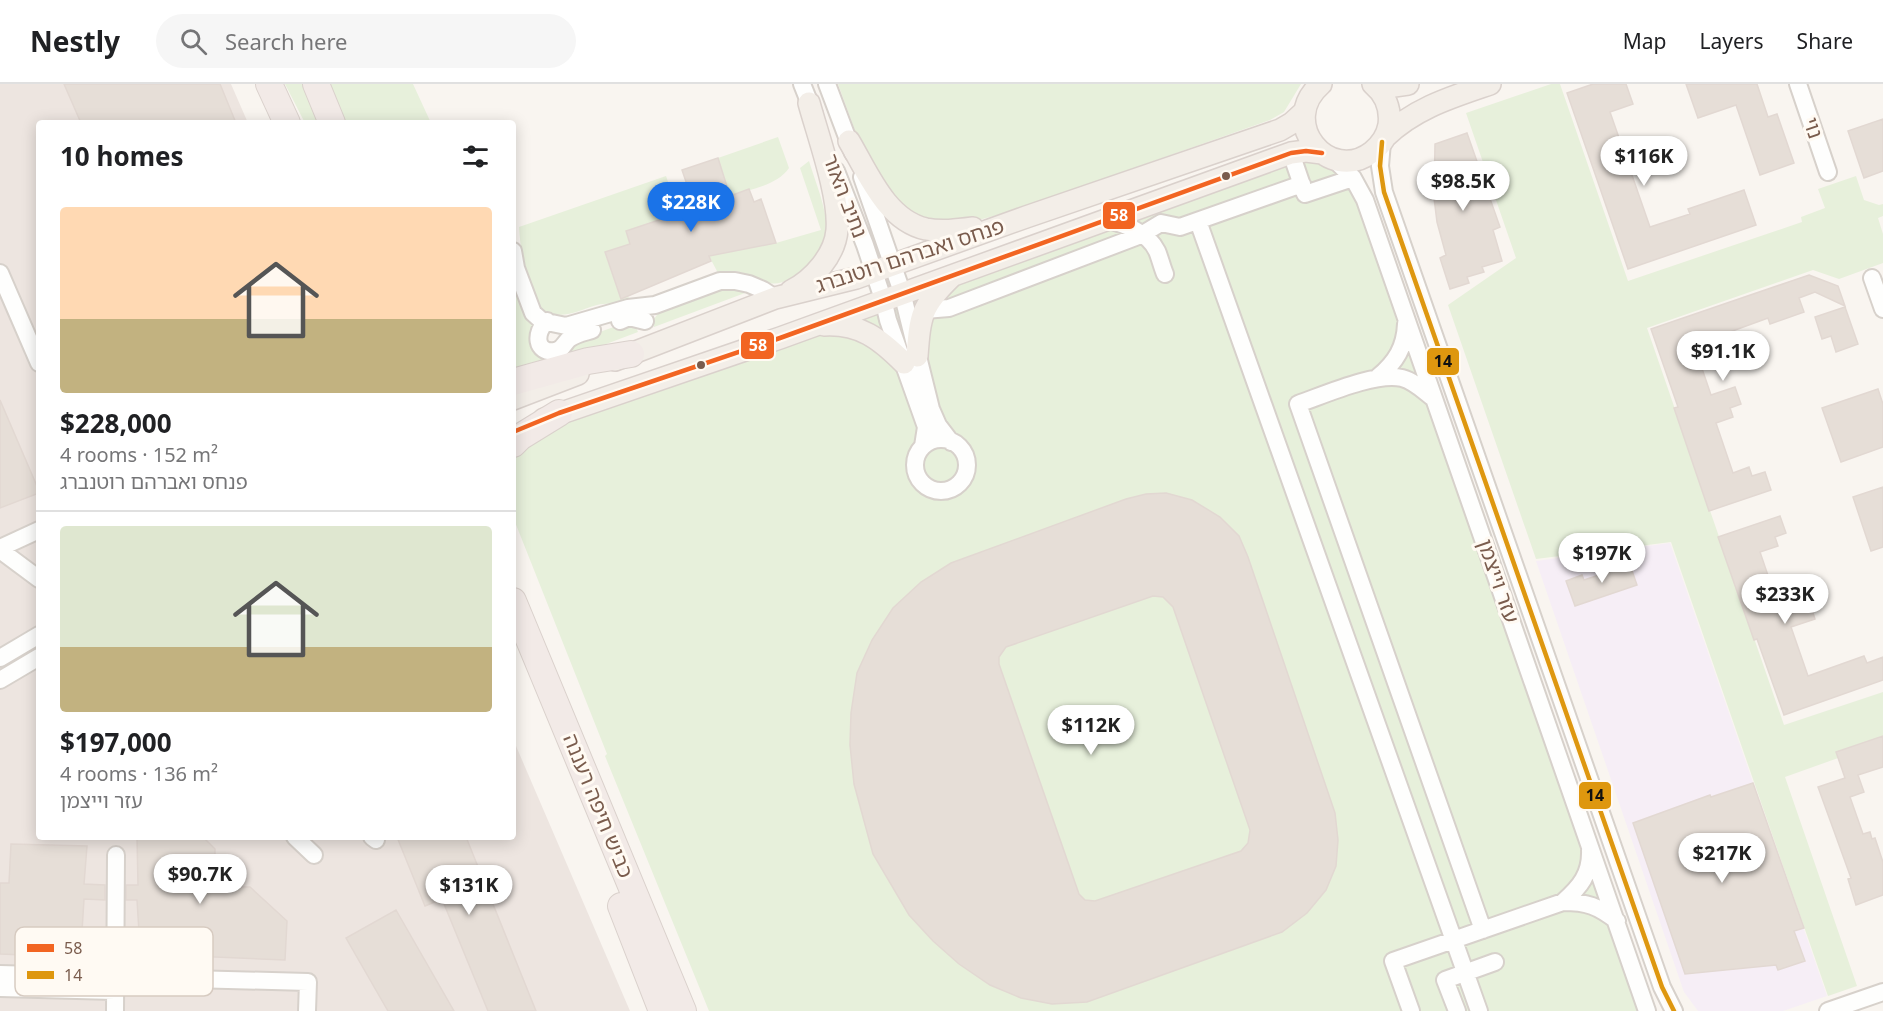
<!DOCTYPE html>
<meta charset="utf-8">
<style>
body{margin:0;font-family:"Noto Sans","Noto Sans Hebrew",sans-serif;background:#f6f6f6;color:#202124;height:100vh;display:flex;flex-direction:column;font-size:22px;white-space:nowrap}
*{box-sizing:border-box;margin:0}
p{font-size:20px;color:#757577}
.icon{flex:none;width:33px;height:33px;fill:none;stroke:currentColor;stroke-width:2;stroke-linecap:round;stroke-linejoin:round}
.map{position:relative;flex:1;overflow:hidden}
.drawer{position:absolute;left:36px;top:36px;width:480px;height:720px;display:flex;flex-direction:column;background:#fff;border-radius:6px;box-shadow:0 3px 15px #0003}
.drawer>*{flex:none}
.price{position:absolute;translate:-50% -51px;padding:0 14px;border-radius:21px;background:#fff;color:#222;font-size:20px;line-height:39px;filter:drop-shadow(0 2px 3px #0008)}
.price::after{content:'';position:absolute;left:50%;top:36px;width:18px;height:14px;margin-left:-9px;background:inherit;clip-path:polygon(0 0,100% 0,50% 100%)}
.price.selected{background:#1a73e8;color:#fff}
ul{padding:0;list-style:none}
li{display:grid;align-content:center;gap:12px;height:318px;padding:0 24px}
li+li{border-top:2px solid #e0e0e0}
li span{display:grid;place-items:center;height:186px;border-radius:6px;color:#555}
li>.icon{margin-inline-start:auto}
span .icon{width:108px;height:108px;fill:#fffc;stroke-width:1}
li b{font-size:26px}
h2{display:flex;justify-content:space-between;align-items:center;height:72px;padding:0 24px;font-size:26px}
header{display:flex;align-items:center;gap:36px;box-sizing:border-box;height:84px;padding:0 30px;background:#fff;border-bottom:2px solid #e0e0e0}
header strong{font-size:28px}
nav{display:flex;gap:33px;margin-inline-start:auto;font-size:21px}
.search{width:420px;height:54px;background:#f6f6f6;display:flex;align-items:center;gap:15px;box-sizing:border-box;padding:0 21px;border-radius:33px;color:#757577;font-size:22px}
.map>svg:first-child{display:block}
.industrial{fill:#ede5e0}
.education{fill:#f6eef6}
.green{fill:#e7f0db}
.building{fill:#e6ded7;stroke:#e2d8d2;stroke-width:1.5;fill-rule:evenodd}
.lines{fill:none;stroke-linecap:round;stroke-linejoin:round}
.minor-casing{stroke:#d7d1cb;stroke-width:20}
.major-casing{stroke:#dad1cc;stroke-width:24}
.highway-casing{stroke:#dad1cc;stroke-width:28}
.minor{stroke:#fefefd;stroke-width:16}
.major{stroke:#f3eee8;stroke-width:21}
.highway{stroke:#f2eae7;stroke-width:26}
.bus-1-casing{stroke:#fffaf3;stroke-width:9}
.bus-2-casing{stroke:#fffaf3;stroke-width:9}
.bus-1{stroke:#f26522;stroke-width:4.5}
.bus-2{stroke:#de970f;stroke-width:4.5}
.bus-dot{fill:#7a5c4d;stroke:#fffaf3;stroke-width:2}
.labels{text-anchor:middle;stroke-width:6;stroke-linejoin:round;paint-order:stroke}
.street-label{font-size:21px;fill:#7a5c4d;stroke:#fffaf3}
.key{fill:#fffaf3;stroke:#d7cbc1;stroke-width:1.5}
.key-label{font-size:16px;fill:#7a5c4d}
.line-badge{stroke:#fffaf3;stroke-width:2}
.badge-label{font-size:16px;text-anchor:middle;font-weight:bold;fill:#fff}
.pale-badge-label{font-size:16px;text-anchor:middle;font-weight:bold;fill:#111}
</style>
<header>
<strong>Nestly</strong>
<div class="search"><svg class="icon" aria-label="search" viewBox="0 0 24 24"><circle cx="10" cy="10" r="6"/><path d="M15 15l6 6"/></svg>Search here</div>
<nav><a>Map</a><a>Layers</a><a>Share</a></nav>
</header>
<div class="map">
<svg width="1883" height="927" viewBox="0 0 1883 927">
<rect width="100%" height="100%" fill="#f9f5f0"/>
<path class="industrial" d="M0,0H231L248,39H39V753H513V655L630,927H0Z"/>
<path class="education" d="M1670,459L1827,912L1783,927H1698L1684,908L1536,477Z"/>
<path class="green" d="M285,0H304L321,39H305Z
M330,0H413L431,39H346Z
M838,0H1301L1284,28L1270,36L1009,128L971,138L941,140L916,132L895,117L858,55Z
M1551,0H1560L1628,197L1802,138L1801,133L1825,124L1818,105L1856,92L1864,116L1879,121L1883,120V132L1878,134L1883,150V179L1839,195L1813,186L1647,244L1784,641L1883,608V658L1785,693L1857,902L1828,912L1671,458L1536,475L1448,221L1516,174L1466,29Z
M778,53L789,84C777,102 749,105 730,112L718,74Z
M1303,74L1340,85L1353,108L1639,927H709L605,672L607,670L513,433V361L521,354Z
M809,77C820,114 847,165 800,189C792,193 780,202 770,199C747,194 746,183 718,189L709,172L776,159L821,146L800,84Z
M666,92L679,129L626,147L630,160L605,169L621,215L628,212L630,217C618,222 609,218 597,221C576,227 565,236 543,227C526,204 521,172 519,143Z
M513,195L535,243L534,261L573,260L580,255L625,239C632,239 635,241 638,248L569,274L513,289Z
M719,204L736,205L745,209L654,243V235L662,224Z"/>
<path class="building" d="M64,0H220L236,39H81Z
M1593,0H1626L1633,20L1610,28L1650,143L1690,130L1688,125L1744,106L1756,141L1628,185L1567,9Z
M1686,0H1757L1768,33L1777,30L1794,79L1760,91L1736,21L1698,34Z
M1883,35V87L1864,94L1848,47Z
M1467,49L1500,143L1493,146L1502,177L1482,183L1484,188L1467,193L1469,199L1450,205L1440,174L1446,171L1437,138L1434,114L1435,60Z
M718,74L730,112L749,105L754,118L761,115L776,159L709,172L711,177L621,215L605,168L630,160L626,147L695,124L682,86Z
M1809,191L1838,202L1845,222L1815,208L1799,214L1804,228L1770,240L1768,234L1694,261L1711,311L1735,303L1741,320L1730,324L1733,333L1716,339L1733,389L1749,383L1752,392L1765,388L1771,406L1709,427L1674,324L1678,323L1651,245Z
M1845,223L1858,260L1836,268L1831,252L1822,255L1815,233Z
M1878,305L1883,320V363L1841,378L1822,324Z
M0,316L39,407V409L0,424Z
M1883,403V463L1871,467L1853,413Z
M1166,409L1192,416L1220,433L1239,452L1248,473L1335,729L1338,756L1336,782L1326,806L1307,829L1282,848L1087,918L1052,920L1021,914L990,901L959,880L933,857L909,831L873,770L854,700L850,661L851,629L857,589L872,556L893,524L921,498L951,479L1126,415L1146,410ZM1153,512L1163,513L1173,523L1250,746L1248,759L1241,767L1095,817L1085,816L1079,810L999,580V573L1006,563Z
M1780,432L1786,449L1775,453L1778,462L1760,468L1777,518L1794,513L1797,521L1809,517L1815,535L1791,543L1808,592L1864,572L1867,579L1883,573V596L1784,631L1757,555L1754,556L1718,453Z
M1628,475L1637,501L1575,522L1566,497L1582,491L1584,496L1611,487L1609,482Z
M1883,652V683L1858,691L1864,708L1850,713L1863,750L1870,748L1872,755L1875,754L1883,778V811L1856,821L1848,795L1851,794L1818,703L1845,694L1836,668Z
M1753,699L1804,844L1794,847L1805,877L1778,886L1776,881L1685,890L1633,739L1710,711L1711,713Z
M137,753H203L215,765V803H250L287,837L285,876L168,871L153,866L139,848L137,816H126V801H138Z
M397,753H466L536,927H488L442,815L425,822Z
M11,760L87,762L84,800L105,801V816L84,815L82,847L78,856L70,864L59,870L47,872L0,870V799H9Z
M396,826L454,927H388L346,854Z"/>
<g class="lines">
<defs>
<path id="minor" d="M802,0L814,30
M827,0L853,69
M1798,0L1828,88
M1382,58L1380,82L1384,108L1662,903L1674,927
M1291,69L1305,110L1353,94
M1334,75L1353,94L1365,116L1647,927
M836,87L865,161L883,215L888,236L926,343L923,362
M862,93L902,208L931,325L938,341L951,358
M1105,135C1124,140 1148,148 1157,167C1160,174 1162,183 1165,190
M1198,137L1479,927
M513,167L516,184L533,229L542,237L566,242L628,224L655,221L720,197H735L749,200L763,206L775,214
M0,189L39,279
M1872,194L1883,225
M925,226L949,224L1141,151L1161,139L1180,143L1302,100
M547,237C534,248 535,270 555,267C563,266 564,259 569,255C575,250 586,248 592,246
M620,237L629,233L645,237
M1378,293C1396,278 1405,263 1406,240
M1433,314C1424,307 1414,297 1402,294C1375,288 1324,311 1298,320L1483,846
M915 381a26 26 0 1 1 52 0a26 26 0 1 1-52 0Z
M0,464L39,446
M0,466L39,495
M0,574L39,551
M0,596L39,573
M295,753L314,771
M372,753L376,756
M1563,818C1580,803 1591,790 1590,766
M0,890L308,898L307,927
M0,904L115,907
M115,927L116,771
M1411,927L1393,877L1563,818C1587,818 1598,822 1617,837
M1457,927L1445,896L1495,878
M1828,927L1883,908"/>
<path id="major" d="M1321,0C1277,38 1329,101 1372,68C1381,61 1387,52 1389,41C1391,25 1385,10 1373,0
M1376,0L1394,2L1408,0
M1385,53C1415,24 1452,13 1490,0
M849,57C868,89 886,136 926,145C941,148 957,146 973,144
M791,207C813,196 835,171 837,146C840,113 818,52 809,19
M824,241C860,239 880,255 904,279
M917,272C920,232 921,222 951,193
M615,276L775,214L856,194L1026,133L1280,46L1292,39L1304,28
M513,315L578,290
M544,335L780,254L1291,69L1306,67L1322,69"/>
<path id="highway" d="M269,0L287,39
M316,0L332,39
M513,298L588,277L631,270
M513,360L520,353L559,329
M513,517L683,927
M621,822L662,927"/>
</defs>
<use href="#minor" class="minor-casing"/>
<use href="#major" class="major-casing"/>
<use href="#highway" class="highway-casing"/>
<use href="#minor" class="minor"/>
<use href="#major" class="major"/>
<use href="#highway" class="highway"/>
<defs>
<path id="bus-1" d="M513,348L559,329L780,254L1291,69L1306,67L1322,69"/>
<path id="bus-2" d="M1382,58L1380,82L1384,108L1662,903L1674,927"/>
</defs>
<use href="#bus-1" class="bus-1-casing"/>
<use href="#bus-2" class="bus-2-casing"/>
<use href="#bus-1" class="bus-1"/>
<use href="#bus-2" class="bus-2"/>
</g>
<g class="bus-dot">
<circle cx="1226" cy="92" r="5"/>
<circle cx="701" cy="281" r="5"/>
</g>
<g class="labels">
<g class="street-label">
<text transform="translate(1813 44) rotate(71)" y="7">נוי</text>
<text transform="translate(845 112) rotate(69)" y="7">נתיב האור</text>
<text transform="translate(910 172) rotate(-18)" y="7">פנחס ואברהם רוטנברג</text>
<text transform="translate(1498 497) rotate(71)" y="7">עזר וייצמן</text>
<text transform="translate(598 722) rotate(68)" y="7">כביש חיפה רעננה</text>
</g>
</g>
<rect x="15" y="843" width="198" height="69" rx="9" class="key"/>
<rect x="27" y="860" width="27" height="8" fill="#f26522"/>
<rect x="27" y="887" width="27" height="8" fill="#de970f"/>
<g class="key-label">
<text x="64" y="870">58</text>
<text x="64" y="897">14</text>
</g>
<g class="line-badge">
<rect x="1102" y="117" width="34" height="29" rx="6" fill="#f26522"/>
<rect x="740" y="247" width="35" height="29" rx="6" fill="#f26522"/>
<rect x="1426" y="263" width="34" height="29" rx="6" fill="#de970f"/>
<rect x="1578" y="697" width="34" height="29" rx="6" fill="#de970f"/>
</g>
<g class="badge-label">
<text x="1119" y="137">58</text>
<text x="758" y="267">58</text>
</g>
<g class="pale-badge-label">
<text x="1443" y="283">14</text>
<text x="1595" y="717">14</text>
</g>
</svg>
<b class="price" style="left:1644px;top:103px">$116K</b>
<b class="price" style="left:1463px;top:128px">$98.5K</b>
<b class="price selected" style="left:691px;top:149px">$228K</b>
<b class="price" style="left:1723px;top:298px">$91.1K</b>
<b class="price" style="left:1602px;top:500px">$197K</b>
<b class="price" style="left:1785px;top:541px">$233K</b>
<b class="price" style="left:1091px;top:672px">$112K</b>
<b class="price" style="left:1722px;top:800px">$217K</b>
<b class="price" style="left:200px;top:821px">$90.7K</b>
<b class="price" style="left:469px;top:832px">$131K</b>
<section class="drawer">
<h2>10 homes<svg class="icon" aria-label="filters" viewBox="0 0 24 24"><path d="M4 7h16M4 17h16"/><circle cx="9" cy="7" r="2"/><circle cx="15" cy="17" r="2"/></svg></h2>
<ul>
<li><span style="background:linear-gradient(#ffd9b3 60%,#c2b280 0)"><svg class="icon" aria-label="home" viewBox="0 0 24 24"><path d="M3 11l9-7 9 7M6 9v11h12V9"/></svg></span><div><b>$228,000</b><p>4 rooms · 152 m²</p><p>פנחס ואברהם רוטנברג</p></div></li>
<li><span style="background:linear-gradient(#dfe7d0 65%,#c2b280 0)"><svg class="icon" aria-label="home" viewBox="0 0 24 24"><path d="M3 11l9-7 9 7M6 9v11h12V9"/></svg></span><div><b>$197,000</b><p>4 rooms · 136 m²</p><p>עזר וייצמן</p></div></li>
</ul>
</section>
</div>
